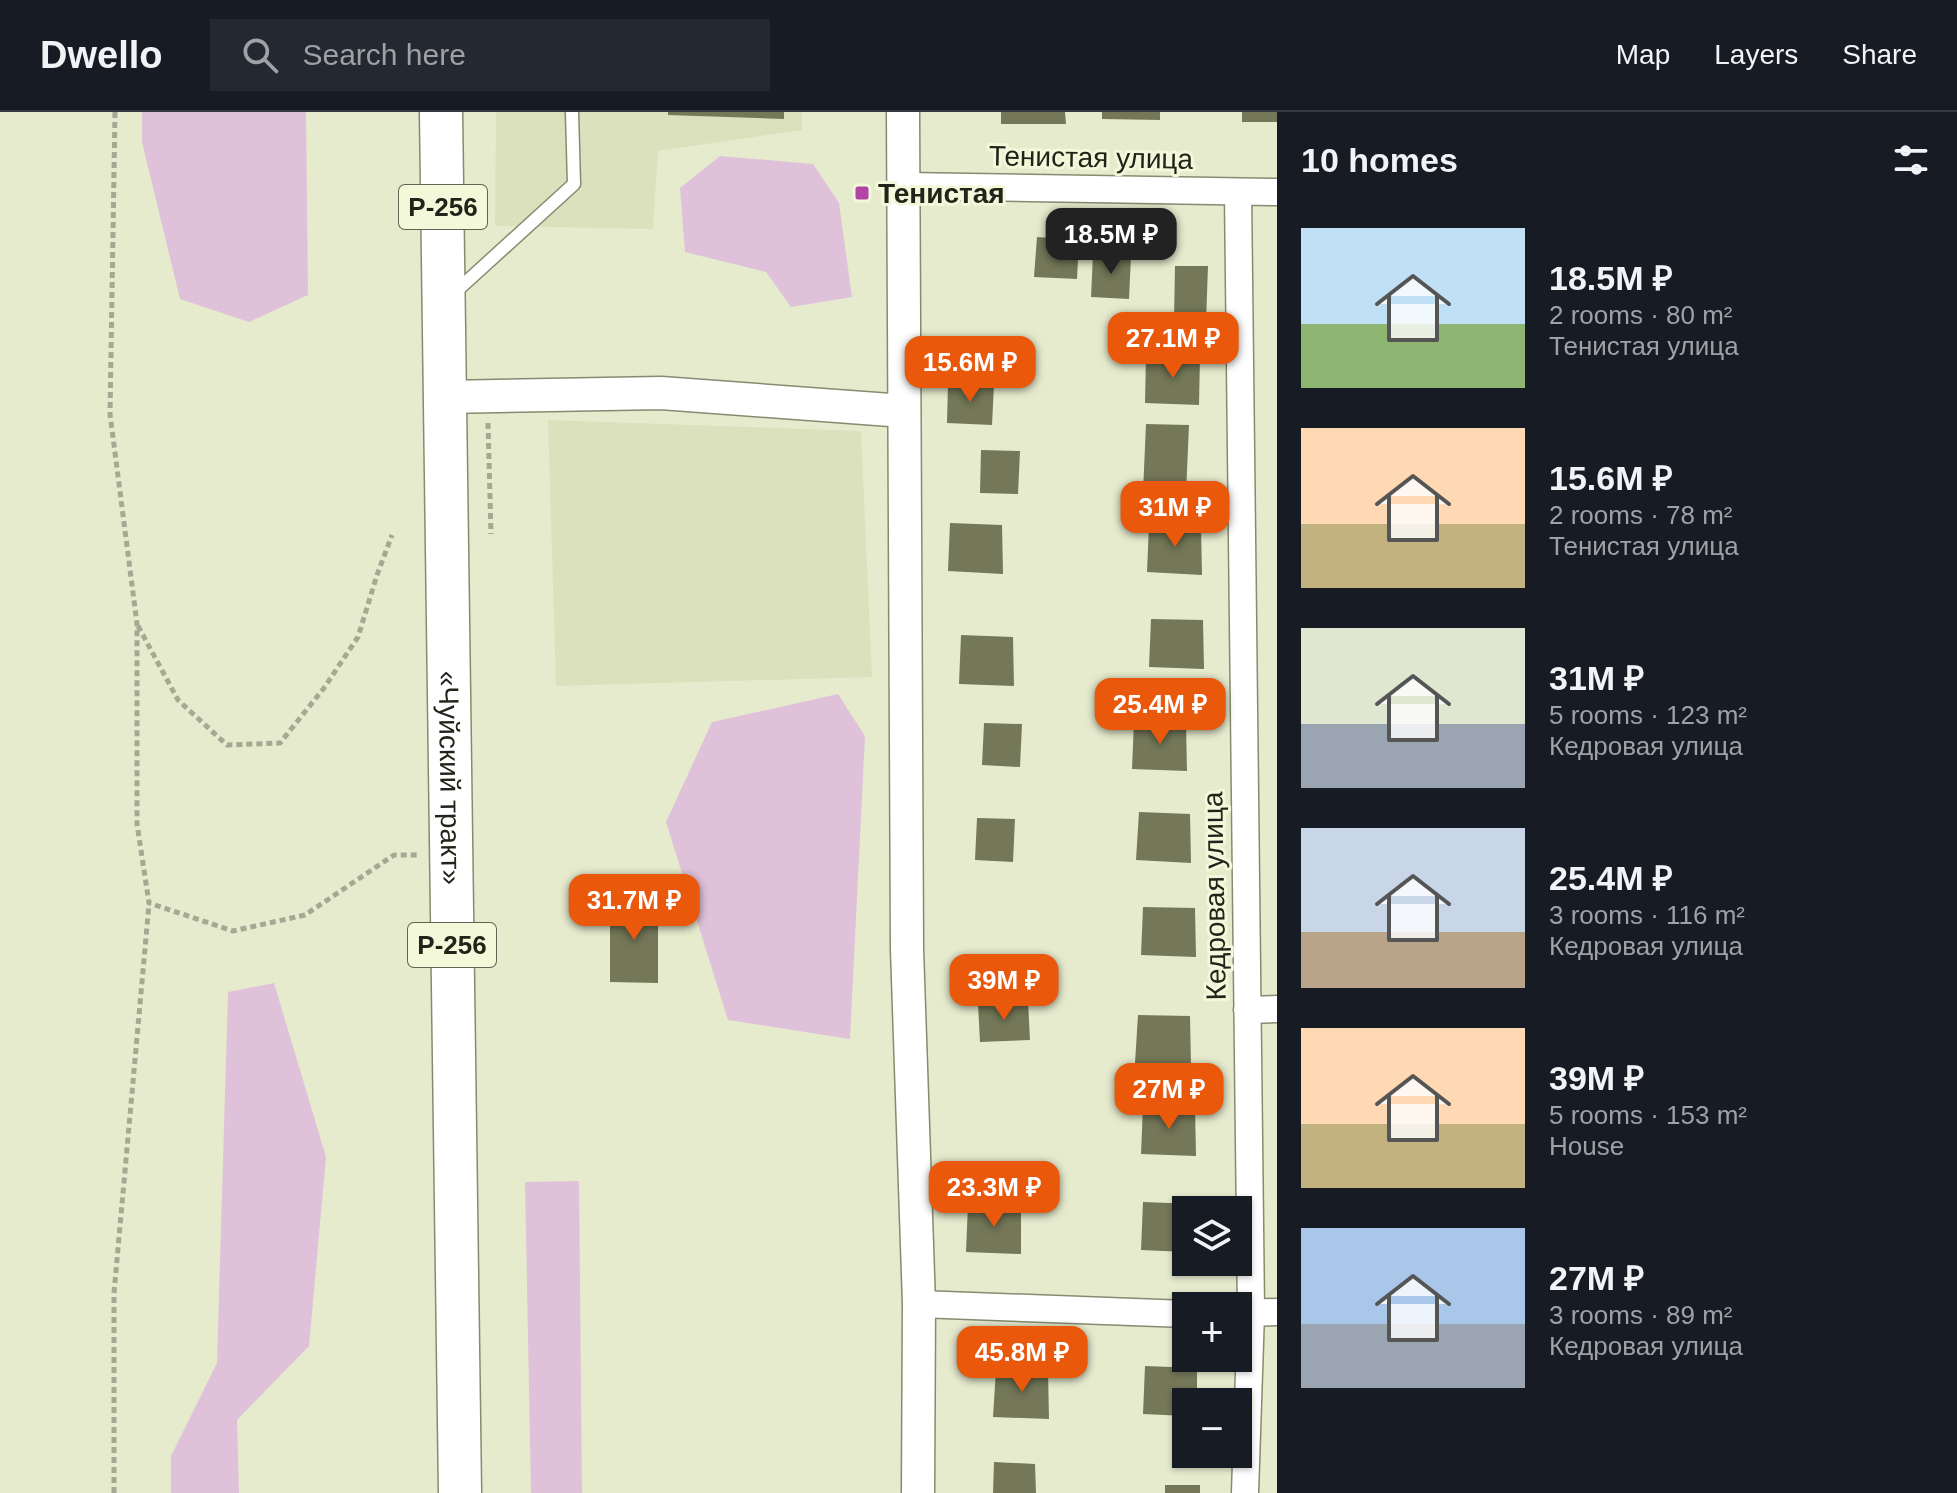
<!DOCTYPE html>
<meta charset="utf-8">
<style>
body{margin:0;font-family:Arial,sans-serif;background:#242831;color:#f1f3f6;height:100vh;display:flex;flex-direction:column;font-size:30px;white-space:nowrap}
*{box-sizing:border-box;margin:0}
p{font-size:26px;color:#9ea1a6}
.icon{flex:none;width:44px;height:44px;fill:none;stroke:currentColor;stroke-width:2;stroke-linecap:round;stroke-linejoin:round}
.map{position:relative;flex:1;overflow:hidden}
.details{display:flex;flex-direction:column;background:#171b24;width:680px}
.details>*{flex:none}
.tools{position:absolute;left:1172px;top:1084px;display:grid;gap:16px}
.tools a{display:grid;place-items:center;width:80px;height:80px;border-radius:0px;background:#171b24;box-shadow:0 2px 6px #0004;font-size:40px}
.price{position:absolute;translate:-50% -68px;padding:0 18px;border-radius:16px;background:#ea580c;color:#fff;font-size:26px;line-height:52px;filter:drop-shadow(0 2px 4px #0008)}
.price::after{content:'';position:absolute;left:50%;top:48px;width:24px;height:18px;margin-left:-12px;background:inherit;clip-path:polygon(0 0,100% 0,50% 100%)}
.price.active{background:#222;color:#fff}
ul{padding:0;list-style:none}
li{display:flex;align-items:center;gap:24px;height:200px;padding:0 24px}
li span{display:grid;place-items:center;flex:none;width:224px;height:160px;border-radius:0px;color:#555}
li>.icon{margin-inline-start:auto}
span .icon{width:96px;height:96px;fill:#fffc;stroke-width:1}
li b{font-size:34px}
h2{display:flex;justify-content:space-between;align-items:center;height:96px;padding:0 24px;font-size:34px}
header{display:flex;align-items:center;gap:48px;box-sizing:border-box;height:112px;padding:0 40px;background:#171b24;border-bottom:2px solid #363941}
header strong{font-size:38px}
nav{display:flex;gap:44px;margin-inline-start:auto;font-size:28px}
.search{width:560px;height:72px;background:#242831;display:flex;align-items:center;gap:20px;box-sizing:border-box;padding:0 28px;border-radius:0px;color:#9ea1a6;font-size:30px}
main{display:flex;flex:1;min-height:0}
.map>svg:first-child{display:block}
.built{fill:#dbe1bd}
.green{fill:#dfc2d9}
.building{fill:#747858}
.lines{fill:none;stroke-linecap:round;stroke-linejoin:round}
.service-casing{stroke:#868b70;stroke-width:15}
.minor-casing{stroke:#868b70;stroke-width:29}
.tertiary-casing{stroke:#868b70;stroke-width:35}
.trunk-casing{stroke:#868b70;stroke-width:45}
.path{stroke:#a5a892;stroke-width:5;stroke-dasharray:6 4;stroke-linecap:butt}
.service{stroke:#fff;stroke-width:12}
.minor{stroke:#fff;stroke-width:26}
.tertiary{stroke:#fff;stroke-width:32}
.trunk{stroke:#fff;stroke-width:42}
.poi-dot{fill:#b144a4;stroke:#f4f8db;stroke-width:3}
.labels{text-anchor:middle;stroke-width:6;stroke-linejoin:round;paint-order:stroke}
.shield{fill:#f4f8db;stroke:#616353;stroke-width:2}
.shield-label{font-size:26px;font-weight:bold;fill:#222319}
.street-label{font-size:28px;fill:#222319;stroke:#f4f8db}
.poi-label{font-size:28px;font-weight:bold;fill:#222319;stroke:#f4f8db;text-anchor:start}
</style>
<header>
<strong>Dwello</strong>
<div class="search"><svg class="icon" aria-label="search" viewBox="0 0 24 24"><circle cx="10" cy="10" r="6"/><path d="M15 15l6 6"/></svg>Search here</div>
<nav><a>Map</a><a>Layers</a><a>Share</a></nav>
</header>
<main>
<div class="map">
<svg width="1277" height="1381" viewBox="0 0 1277 1381">
<rect width="100%" height="100%" fill="#e6ebce"/>
<path class="built" d="M496,0H802V18L658,39L653,117L495,114Z
M548,308L861,319L872,565L556,574Z"/>
<path class="green" d="M142,0H306L308,183L249,210L180,187L142,30Z
M720,44L813,52L839,91L852,185L791,195L766,160L685,140L680,76Z
M838,582L865,624L850,927L728,908L666,710L712,610Z
M274,871L326,1045L309,1234L237,1308L239,1381H171V1344L217,1251L228,880Z
M579,1069L582,1381H531L525,1070Z"/>
<path class="building" d="M668,0H784V7L668,3Z
M1001,0H1065L1066,12H1001Z
M1102,0H1160V8L1102,7Z
M1242,0H1277V10H1242Z
M1037,125L1079,128L1077,167L1034,165Z
M1093,142L1131,144L1129,187L1091,185Z
M1175,154H1208L1206,210L1174,209Z
M1146,243L1200,244L1199,293L1145,291Z
M948,271L994,272L992,313L947,311Z
M1146,312L1189,313L1186,382L1143,380Z
M981,338L1020,339L1018,382L980,381Z
M950,411L1002,413L1003,462L948,459Z
M1149,412L1201,414L1202,463L1147,460Z
M1151,507L1203,508L1204,557L1149,555Z
M961,523L1013,525L1014,574L959,572Z
M1134,609L1186,611L1187,659L1132,657Z
M984,611L1022,612L1020,655L982,653Z
M1139,700L1190,702L1191,751L1136,748Z
M977,706L1015,707L1013,750L975,748Z
M610,789L658,790V871L610,870Z
M1143,795L1195,796L1196,845L1141,843Z
M1028,889L1030,928L980,930L978,892Z
M1138,903L1190,904L1191,953L1135,951Z
M1143,994L1195,995L1196,1044L1141,1042Z
M1143,1090L1195,1092V1098H1186V1140L1141,1138Z
M968,1092L1021,1093V1142L966,1140Z
M1145,1254L1197,1256V1290H1186V1304L1143,1302Z
M996,1257L1048,1258L1049,1307L993,1305Z
M994,1350L1035,1352L1036,1381H993Z
M1165,1373H1200V1381H1165Z"/>
<g class="lines">
<defs>
<path id="service" d="M452,183L574,72L572,0"/>
<path id="minor" d="M904,74L1277,80
M1238,80L1251,1200L1245,1381
M1247,898L1277,897
M919,1192L1186,1202
M1238,1201L1277,1200"/>
<path id="tertiary" d="M903,0L907,837L919,1192L918,1381
M445,285L661,281L904,299"/>
<g id="trunk">
<path id="s1" d="M441,0L460,1381"/>
</g>
</defs>
<use href="#service" class="service-casing"/>
<use href="#minor" class="minor-casing"/>
<use href="#tertiary" class="tertiary-casing"/>
<use href="#trunk" class="trunk-casing"/>
<path class="path" d="M115,0L110,302L137,512V712L149,791L233,819L305,803L394,743H418
M488,311L491,422
M138,514L178,588L227,633L280,631L324,576L358,525L377,463L392,423
M114,1381V1181L149,792"/>
<use href="#service" class="service"/>
<use href="#minor" class="minor"/>
<use href="#tertiary" class="tertiary"/>
<use href="#trunk" class="trunk"/>
</g>
<rect class="poi-dot" x="854" y="73" width="16" height="16" rx="4"/>
<g class="labels">
<g class="shield">
<rect x="399" y="73" width="88" height="44" rx="6"/>
<rect x="408" y="811" width="88" height="44" rx="6"/>
</g>
<g class="shield-label">
<text x="443" y="104">Р-256</text>
<text x="452" y="842">Р-256</text>
</g>
<g class="street-label">
<text transform="translate(1091 45) rotate(1)" y="10">Тенистая улица</text>
<text dy="10" stroke="none"><textPath href="#s1" startOffset="666">«Чуйский тракт»</textPath></text>
<text transform="translate(1214 784) rotate(-91)" y="10">Кедровая улица</text>
</g>
<g class="poi-label">
<text x="878" y="91">Тенистая</text>
</g>
</g>
</svg>
<div class="tools">
<a><svg class="icon" aria-label="layers" viewBox="0 0 24 24"><path d="M12 4l9 5-9 5-9-5zM3 14l9 5 9-5"/></svg></a>
<a>+</a>
<a>−</a>
</div>
<b class="price active" style="left:1111px;top:164px">18.5M ₽</b>
<b class="price" style="left:1173px;top:268px">27.1M ₽</b>
<b class="price" style="left:970px;top:292px">15.6M ₽</b>
<b class="price" style="left:1175px;top:437px">31M ₽</b>
<b class="price" style="left:1160px;top:634px">25.4M ₽</b>
<b class="price" style="left:634px;top:830px">31.7M ₽</b>
<b class="price" style="left:1004px;top:910px">39M ₽</b>
<b class="price" style="left:1169px;top:1019px">27M ₽</b>
<b class="price" style="left:994px;top:1117px">23.3M ₽</b>
<b class="price" style="left:1022px;top:1282px">45.8M ₽</b>
</div>
<section class="details">
<h2>10 homes<svg class="icon" aria-label="filters" viewBox="0 0 24 24"><path d="M4 7h16M4 17h16"/><circle cx="9" cy="7" r="2"/><circle cx="15" cy="17" r="2"/></svg></h2>
<ul>
<li><span style="background:linear-gradient(#bfe0f5 60%,#8fb573 0)"><svg class="icon" aria-label="home" viewBox="0 0 24 24"><path d="M3 11l9-7 9 7M6 9v11h12V9"/></svg></span><div><b>18.5M ₽</b><p>2 rooms · 80 m²</p><p>Тенистая улица</p></div></li>
<li><span style="background:linear-gradient(#ffd9b3 60%,#c2b280 0)"><svg class="icon" aria-label="home" viewBox="0 0 24 24"><path d="M3 11l9-7 9 7M6 9v11h12V9"/></svg></span><div><b>15.6M ₽</b><p>2 rooms · 78 m²</p><p>Тенистая улица</p></div></li>
<li><span style="background:linear-gradient(#dfe7d0 60%,#9aa5b1 0)"><svg class="icon" aria-label="home" viewBox="0 0 24 24"><path d="M3 11l9-7 9 7M6 9v11h12V9"/></svg></span><div><b>31M ₽</b><p>5 rooms · 123 m²</p><p>Кедровая улица</p></div></li>
<li><span style="background:linear-gradient(#c9d6e8 65%,#b9a48a 0)"><svg class="icon" aria-label="home" viewBox="0 0 24 24"><path d="M3 11l9-7 9 7M6 9v11h12V9"/></svg></span><div><b>25.4M ₽</b><p>3 rooms · 116 m²</p><p>Кедровая улица</p></div></li>
<li><span style="background:linear-gradient(#ffd9b3 60%,#c2b280 0)"><svg class="icon" aria-label="home" viewBox="0 0 24 24"><path d="M3 11l9-7 9 7M6 9v11h12V9"/></svg></span><div><b>39M ₽</b><p>5 rooms · 153 m²</p><p>House</p></div></li>
<li><span style="background:linear-gradient(#a9c7e8 60%,#9aa5b1 0)"><svg class="icon" aria-label="home" viewBox="0 0 24 24"><path d="M3 11l9-7 9 7M6 9v11h12V9"/></svg></span><div><b>27M ₽</b><p>3 rooms · 89 m²</p><p>Кедровая улица</p></div></li>
</ul>
</section>
</main>
